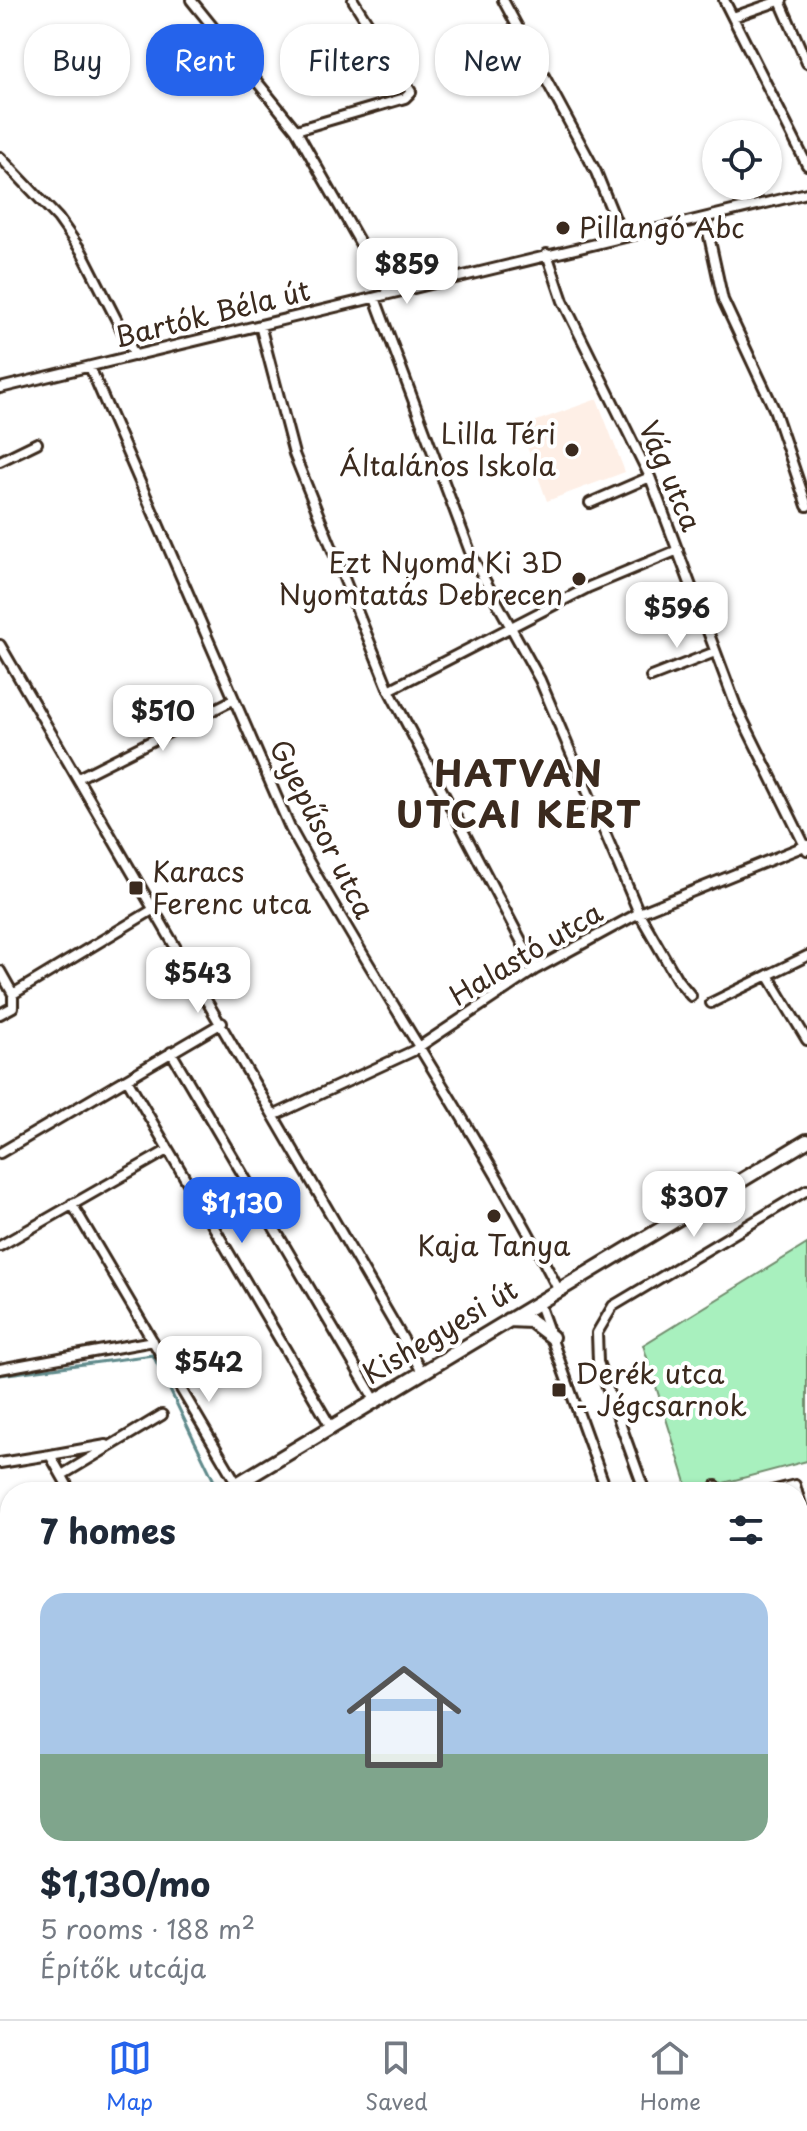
<!DOCTYPE html>
<meta charset="utf-8">
<style>
body{margin:0;font-family:"Playpen Sans",sans-serif;background:#f6f6f7;color:#1f2937;height:100vh;display:flex;flex-direction:column;font-size:30px;white-space:nowrap}
*{box-sizing:border-box;margin:0}
p{font-size:26px;color:#747a83}
.icon{flex:none;width:44px;height:44px;fill:none;stroke:currentColor;stroke-width:2;stroke-linecap:round;stroke-linejoin:round}
.map{position:relative;flex:1;overflow:hidden}
.panel{position:absolute;left:0px;top:1482px;width:808px;height:538px;display:flex;flex-direction:column;background:#fff;border-radius:32px 32px 0 0;box-shadow:0 2px 6px #0004}
.panel>*{flex:none}
.guide{position:absolute;left:24px;top:24px;width:760px;height:72px;display:flex;gap:16px}
.controls{position:absolute;left:702px;top:120px;display:grid;gap:16px}
.controls a{display:grid;place-items:center;width:80px;height:80px;border-radius:50%;background:#fff;box-shadow:0 2px 6px #0004;font-size:40px}
.price{position:absolute;translate:-50% -68px;padding:0 18px;border-radius:16px;background:#fff;color:#222;font-size:26px;line-height:52px;filter:drop-shadow(0 2px 4px #0008)}
.price::after{content:'';position:absolute;left:50%;top:48px;width:24px;height:18px;margin-left:-12px;background:inherit;clip-path:polygon(0 0,100% 0,50% 100%)}
.price.current{background:#2563eb;color:#fff}
ul{padding:0;list-style:none}
li{display:grid;align-content:center;gap:16px;height:424px;padding:0 40px}
li+li{border-top:2px solid #e0e1e3}
li span{display:grid;place-items:center;height:248px;border-radius:24px;color:#555}
li>.icon{margin-inline-start:auto}
span .icon{width:144px;height:144px;fill:#fffc;stroke-width:1}
li b{font-size:34px}
h2{display:flex;justify-content:space-between;align-items:center;height:96px;padding:0 40px;font-size:34px}
.tag{padding:0 28px;border-radius:32px;background:#fff;box-shadow:0 2px 6px #0004;font-size:28px;line-height:72px}
.tag.current{background:#2563eb;color:#fff}
.dock{display:flex;justify-content:space-around;align-items:center;height:112px;border-top:2px solid #e0e1e3;background:#fff;font-size:22px;color:#747a83}
.dock a{display:grid;justify-items:center;gap:4px}
.dock .current{color:#2563eb}
.map>svg:first-child{display:block}
.built{fill:#feefe6}
.green{fill:#a8f0be;stroke:#728d6e;stroke-width:2}
.lines{fill:none;stroke-linecap:round;stroke-linejoin:round}
.stream{stroke:#618b8c;stroke-width:3}
.street-casing{stroke:#3b2a1e;stroke-width:14}
.secondary-casing{stroke:#3b2a1e;stroke-width:18}
.street{stroke:#fff;stroke-width:8}
.secondary{stroke:#fff;stroke-width:12}
.poi-dot{fill:#3b2a1e;stroke:#fff;stroke-width:3}
.labels{text-anchor:middle;stroke-width:8;stroke-linejoin:round;paint-order:stroke}
.poi-label{font-size:28px;fill:#3b2a1e;stroke:#fff;text-anchor:start}
.street-label{font-size:28px;fill:#3b2a1e;stroke:#fff}
.district-label{font-size:36px;font-weight:bold;letter-spacing:2px;fill:#3b2a1e;stroke:#fff}
</style>
<div class="map">
<svg width="807" height="2019" viewBox="0 0 807 2019">
<rect width="100%" height="100%" fill="#fff"/>
<filter id="ink" filterUnits="userSpaceOnUse"><feTurbulence type="fractalNoise" baseFrequency=".0125" numOctaves="2"/><feDisplacementMap in="SourceGraphic" scale="16" xChannelSelector="R" yChannelSelector="G"/><feConvolveMatrix kernelMatrix="1 2 1 2 8 2 1 2 1" color-interpolation-filters="sRGB"/></filter>
<g filter="url(#ink)">
<path class="built" d="M597,399L625,472L547,501L520,427Z"/>
<path class="green" d="M807,1244V1461L689,1492L643,1345Z
M807,1546V1661L798,1663V1548Z
M807,1710V1832L798,1815V1712Z"/>
<g class="lines">
<path class="stream" d="M0,1375L153,1355L214,1481
M336,2010L337,2019"/>
<defs>
<path id="street" d="M191,0L296,130L389,294
M503,0L596,172L622,236
M724,0L807,165
M780,1L807,63
M733,17L782,0
M296,130L405,98L411,92L353,0
M0,157L58,218L82,252L135,356
M705,218L723,300L774,409L807,506
M547,254L563,301L650,477L736,706L807,850
M375,298L472,557L540,680L639,913L677,979L691,996
M260,325L294,454L389,690L536,969
M90,367L290,828C375,984 477,1130 558,1289
M0,388L807,193
M0,461L37,443
M590,503L650,477
M0,645L421,1370
M651,677L715,652
M389,690L589,587L678,550
M78,778L233,700
M0,971L13,994
M768,975L807,1040
M13,994L154,909
M711,1003L807,956
M0,1014L13,1007V994
M171,1052L375,1400
M127,1079L331,1427
M275,1115L413,1051L536,969L639,913L807,845
M0,1153L222,1023
M72,1204L237,1484
M0,1246L168,1150
M538,1301L607,1492
M0,1369L153,1341
M50,1455L106,1445
M0,1463L50,1455L71,1492
M62,1475L162,1415
M716,1486L718,1492
M645,1492L598,1362L597,1333L613,1306L807,1190
M768,1492L795,1485L797,1492
M798,1495L807,1528
M798,1539L807,1536
M798,1678L807,1675
M798,1905L807,1926
M0,1965L10,1966
M798,2003L804,2019
M48,2010L50,2019
M187,2010L189,2019
M371,2010L374,2019
M628,2010L632,2019
M748,2010L756,2019
M529,2016L532,2010
M646,2019L665,2010"/>
<path id="secondary" d="M508,1320L531,1321L552,1337
M224,1492L807,1141
M0,1618L10,1616"/>
</defs>
<use href="#street" class="street-casing"/>
<use href="#secondary" class="secondary-casing"/>
<use href="#street" class="street"/>
<use href="#secondary" class="secondary"/>
</g>
</g>
<g class="poi-dot">
<circle cx="563" cy="228" r="8"/>
<circle cx="572" cy="450" r="8"/>
<circle cx="579" cy="579" r="8"/>
<rect x="128" y="880" width="16" height="16" rx="4"/>
<circle cx="494" cy="1216" r="8"/>
<rect x="551" y="1382" width="16" height="16" rx="4"/>
</g>
<g class="labels">
<g class="poi-label">
<text x="579" y="238">Pillangó Abc</text>
<text x="556" y="444" text-anchor="end">Lilla Téri<tspan x="556" dy="32">Általános Iskola</tspan></text>
<text x="563" y="573" text-anchor="end">Ezt Nyomd Ki 3D<tspan x="563" dy="32">Nyomtatás Debrecen</tspan></text>
<text x="152" y="882">Karacs<tspan x="152" dy="32">Ferenc utca</tspan></text>
<text x="494" y="1256" text-anchor="middle">Kaja Tanya</text>
<text x="575" y="1384">Derék utca<tspan x="575" dy="32">- Jégcsarnok</tspan></text>
</g>
<g class="street-label">
<text transform="translate(212 314) rotate(-14)" y="10">Bartók Béla út</text>
<text transform="translate(670 476) rotate(67)" y="10">Vág utca</text>
<text transform="translate(322 829) rotate(63)" y="10">Gyepűsor utca</text>
<text transform="translate(526 954) rotate(-31)" y="10">Halastó utca</text>
<text transform="translate(440 1332) rotate(-31)" y="10">Kishegyesi út</text>
</g>
<g class="district-label">
<text x="519" y="787">HATVAN<tspan x="519" dy="41">UTCAI KERT</tspan></text>
</g>
</g>
</svg>
<div class="controls">
<a><svg class="icon" aria-label="locate" viewBox="0 0 24 24"><circle cx="12" cy="12" r="6"/><path d="M12 2v4M12 18v4M2 12h4M18 12h4"/></svg></a>
</div>
<b class="price" style="left:407px;top:306px">$859</b>
<b class="price" style="left:677px;top:650px">$596</b>
<b class="price" style="left:163px;top:753px">$510</b>
<b class="price" style="left:198px;top:1015px">$543</b>
<b class="price" style="left:694px;top:1239px">$307</b>
<b class="price current" style="left:242px;top:1245px">$1,130</b>
<b class="price" style="left:209px;top:1404px">$542</b>
<div class="guide">
<a class="tag">Buy</a>
<a class="tag current">Rent</a>
<a class="tag">Filters</a>
<a class="tag">New</a>
</div>
<section class="panel">
<h2>7 homes<svg class="icon" aria-label="filters" viewBox="0 0 24 24"><path d="M4 7h16M4 17h16"/><circle cx="9" cy="7" r="2"/><circle cx="15" cy="17" r="2"/></svg></h2>
<ul>
<li><span style="background:linear-gradient(#a9c7e8 65%,#7fa58c 0)"><svg class="icon" aria-label="home" viewBox="0 0 24 24"><path d="M3 11l9-7 9 7M6 9v11h12V9"/></svg></span><div><b>$1,130/mo</b><p>5 rooms · 188 m²</p><p>Építők utcája</p></div></li>
</ul>
</section>
</div>
<nav class="dock">
<a class="current"><svg class="icon" aria-label="map" viewBox="0 0 24 24"><path d="M3 6l6-2 6 2 6-2v14l-6 2-6-2-6 2zM9 4v14M15 6v14"/></svg>Map</a>
<a><svg class="icon" aria-label="saved" viewBox="0 0 24 24"><path d="M7 4h10v16l-5-4-5 4z"/></svg>Saved</a>
<a><svg class="icon" aria-label="home" viewBox="0 0 24 24"><path d="M3 11l9-7 9 7M6 9v11h12V9"/></svg>Home</a>
</nav>
